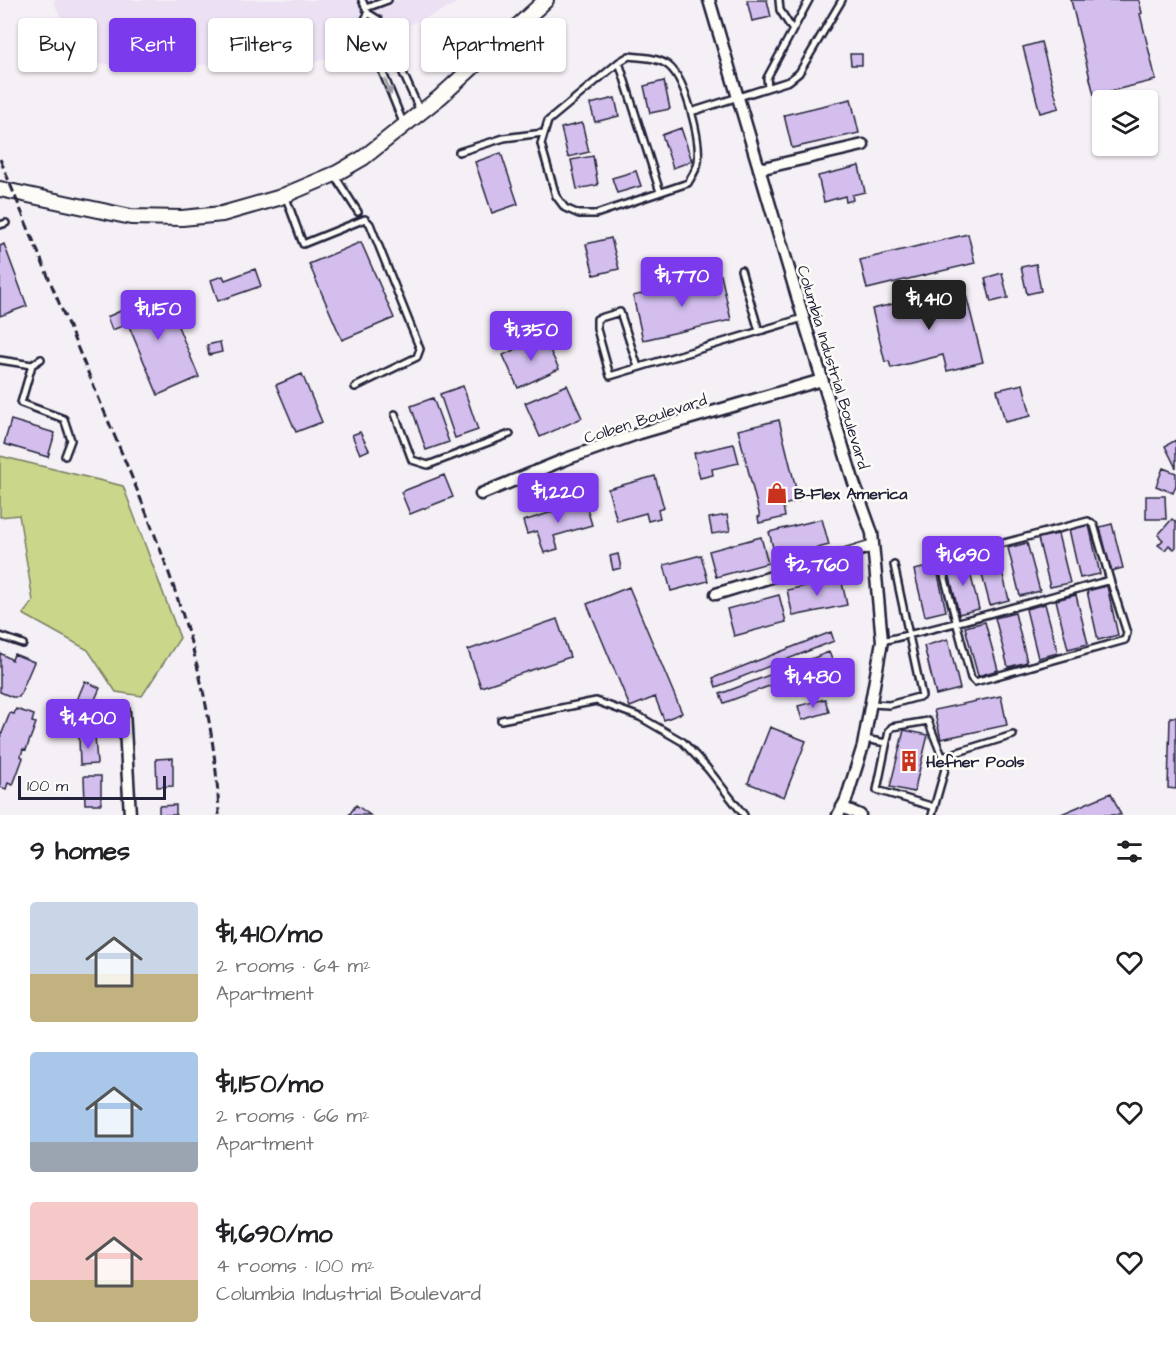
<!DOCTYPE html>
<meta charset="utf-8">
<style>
body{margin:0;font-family:"Architects Daughter",sans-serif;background:#f6f6f6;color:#202124;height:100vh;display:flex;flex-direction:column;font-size:22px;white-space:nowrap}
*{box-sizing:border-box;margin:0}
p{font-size:20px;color:#757577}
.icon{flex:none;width:33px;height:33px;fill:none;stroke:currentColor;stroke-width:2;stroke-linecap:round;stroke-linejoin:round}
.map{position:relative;height:815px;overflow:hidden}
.side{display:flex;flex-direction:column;background:#fff;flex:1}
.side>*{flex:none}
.guide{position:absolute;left:18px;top:18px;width:600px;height:54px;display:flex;gap:12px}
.tools{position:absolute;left:1092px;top:90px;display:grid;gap:12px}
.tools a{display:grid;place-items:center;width:66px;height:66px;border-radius:6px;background:#fff;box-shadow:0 2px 4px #0004;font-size:30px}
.scale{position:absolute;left:18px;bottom:15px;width:148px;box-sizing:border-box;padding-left:6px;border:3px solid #22223b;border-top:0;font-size:16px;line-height:21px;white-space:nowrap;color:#22223b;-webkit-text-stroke:4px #fdfcf7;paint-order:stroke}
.price{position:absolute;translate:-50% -51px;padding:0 14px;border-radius:6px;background:#7c3aed;color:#fff;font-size:20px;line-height:39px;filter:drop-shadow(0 2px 3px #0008)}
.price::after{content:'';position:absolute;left:50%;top:36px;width:18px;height:14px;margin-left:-9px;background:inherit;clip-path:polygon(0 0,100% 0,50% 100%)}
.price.active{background:#222;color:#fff}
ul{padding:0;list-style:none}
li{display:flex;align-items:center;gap:18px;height:150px;padding:0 30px}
li span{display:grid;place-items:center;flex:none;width:168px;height:120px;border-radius:6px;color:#555}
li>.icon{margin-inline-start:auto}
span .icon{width:72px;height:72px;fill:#fffc;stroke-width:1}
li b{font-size:26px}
h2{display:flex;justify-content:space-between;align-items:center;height:72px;padding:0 30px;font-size:26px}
.chip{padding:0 21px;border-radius:6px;background:#fff;box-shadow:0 2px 4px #0004;font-size:21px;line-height:54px}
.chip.active{background:#7c3aed;color:#fff}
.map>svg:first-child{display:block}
.built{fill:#ebe1f3}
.green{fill:#cad68a;stroke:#767c62;stroke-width:1.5}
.building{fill:#d3beee;stroke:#22223b;stroke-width:1.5}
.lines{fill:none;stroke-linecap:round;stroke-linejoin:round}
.service-casing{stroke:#22223b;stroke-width:10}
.minor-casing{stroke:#22223b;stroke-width:15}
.tertiary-casing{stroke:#22223b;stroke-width:18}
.service{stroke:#fdfcf7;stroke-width:5}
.minor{stroke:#fdfcf7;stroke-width:10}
.tertiary{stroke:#fdfcf7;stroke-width:14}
.rail{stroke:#22223b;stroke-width:3;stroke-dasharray:9 4.5;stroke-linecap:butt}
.oneway{fill:#9a9aa2}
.labels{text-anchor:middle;stroke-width:5;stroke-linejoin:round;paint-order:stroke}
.street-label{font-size:16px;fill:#22223b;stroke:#fdfcf7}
.poi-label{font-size:16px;font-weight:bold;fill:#22223b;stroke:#fdfcf7;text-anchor:start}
</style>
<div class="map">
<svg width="1176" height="815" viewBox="0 0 1176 815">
<rect width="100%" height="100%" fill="#f5f0f5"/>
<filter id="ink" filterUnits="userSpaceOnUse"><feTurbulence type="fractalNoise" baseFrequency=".0167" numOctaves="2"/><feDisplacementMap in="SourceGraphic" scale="12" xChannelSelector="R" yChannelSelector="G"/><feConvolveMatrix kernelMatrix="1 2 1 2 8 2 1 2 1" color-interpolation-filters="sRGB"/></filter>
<g filter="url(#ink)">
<path class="built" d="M53,0H463L433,15L306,66L81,64Z"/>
<path class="green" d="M0,456L123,486L180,638L142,696L116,692L88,650L23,614L33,601L19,515L0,517Z"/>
<path class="building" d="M747,0H767L771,17L752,21Z
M1071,0H1139L1142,13L1140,14L1156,80L1094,95Z
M1041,42L1059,108L1040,113L1023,47Z
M850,54H862V65H851Z
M664,81L670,109L650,113L644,86Z
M615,98L619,116L595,122L590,104Z
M851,99L859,133L792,148L784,115Z
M582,123L589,152L568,157L561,128Z
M681,128L692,161L673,168L662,135Z
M501,153L518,204L492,213L475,162Z
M593,156L598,185L577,189L571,160Z
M859,166L865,192L852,195L853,200L846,202L845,196L824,202L818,176Z
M636,171L641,186L617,193L612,178Z
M968,234L975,263L867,289L860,260Z
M611,238L619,269L594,275L586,244Z
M361,242L394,318L342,340L309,264Z
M4,244L27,306L0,316V246Z
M1036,264L1041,291L1027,294L1021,267Z
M255,269L261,286L218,301L211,280L223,276L225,280Z
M1002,273L1008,298L991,302L985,278Z
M721,275L731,320L643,340L633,296Z
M964,287L983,362L947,371L943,355L891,368L889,361L885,362L872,309Z
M163,290L199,377L158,395L128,324L112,330L107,317L134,305L131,296L142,292L144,297Z
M543,336L559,369L518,388L503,355Z
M220,342L222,352L209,355L207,345Z
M302,374L322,422L296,432L276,385Z
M1023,384L1031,416L1005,422L997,390Z
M567,385L582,418L540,437L525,403Z
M463,386L478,430L455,438L440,394Z
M433,398L449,442L426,450L411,406Z
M11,420L55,433L48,457L4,444Z
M779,420L799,501L783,505L785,517L759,523L758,517H760L738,430Z
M360,432L369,450L360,454L352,435Z
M1176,440V468L1165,446Z
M734,444L739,463L712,469L713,475L700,478L694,453Z
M1163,468L1176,473V485L1173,493L1156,486Z
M444,475L453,497L410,514L401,492Z
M655,476L664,508L658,510L660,518L648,521L646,513L617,521L608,489Z
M1146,496H1165L1166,519H1146Z
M585,502L592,525L554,536L558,549L544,553L537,531L527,534L523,521Z
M727,515L730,531L712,534L709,518Z
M822,519L829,545L776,559L769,532Z
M1172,519L1176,522V547L1174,549L1169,545L1165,550L1158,545L1163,540L1158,535Z
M1112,524L1123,568L1111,571L1100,527Z
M1089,525L1100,574L1080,578L1069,529Z
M1058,534L1070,583L1050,587L1038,538Z
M761,537L768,563L716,577L709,551Z
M1027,543L1040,591L1020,596L1008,548Z
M997,551L1009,600L990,605L977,556Z
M618,554L621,568L613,570L610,556Z
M701,555L708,581L671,591L664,565Z
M967,560L979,609L959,614L947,565Z
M936,565L946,611L925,616L914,570Z
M841,578L847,605L793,616L787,590Z
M1107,586L1118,635L1098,640L1087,591Z
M629,587L682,713L664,720L655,697L630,707L587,604Z
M779,595L786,622L734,636L727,609Z
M1076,595L1088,644L1068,649L1056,600Z
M1045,604L1058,653L1038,658L1026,609Z
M1015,613L1027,662L1008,667L995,618Z
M557,619L570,657L481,687L468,650Z
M985,622L998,670L978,676L965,627Z
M831,632L834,641L716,687L713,678Z
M948,639L960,689L936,695L924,646Z
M829,652L833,662L724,703L720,694Z
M0,653L12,660L14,654L34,662L19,697H12L0,692Z
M85,681L100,688L89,713L74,707Z
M1001,696L1007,725L941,739L934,710Z
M825,699L829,712L802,720L798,706Z
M16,709L34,715L32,722L36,723L26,750L23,749L21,756L23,758L13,785L8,783L6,789L0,787V738L10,713L14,714Z
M1170,717H1176V789L1168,788Z
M770,727L806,741L784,797L748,783Z
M904,730L928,735L914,792L890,787Z
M95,735L97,764L80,765L79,736Z
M173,758V786L157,787L156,759Z
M84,776H101V804H85Z
M1111,793L1121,815H1059Z
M176,805V815H159V806Z
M356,805L370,815H349Z"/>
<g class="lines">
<defs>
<path id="service" d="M362,0L368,13L379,20L420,111
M779,0L780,10L792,29
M366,8L388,0
M368,13L363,24L404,125
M629,56C643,58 658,57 669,66C686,80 701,140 698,162C697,169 692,176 688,183L596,214H579L565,208L556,196L541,144L548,121L619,62Z
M619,62L660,192
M768,87L767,78L809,0
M691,112L789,81L799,73L842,0
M459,152L504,138L543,133
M335,176L358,212
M285,195L303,244L365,219L370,224L420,349L417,357L355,387
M0,225L6,223
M741,270L759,331
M0,360L32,365L41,359
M32,365L21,403L64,419L71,440L65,456
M638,367L620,312L597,319V329L610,376C674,357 739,337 803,318
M395,414L412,460L428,465L510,434
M0,636L23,644
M882,641C959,624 1034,601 1110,580L1094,525L1088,521L943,559L941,564L971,678L975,682L1125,640L1127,633L1110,580
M871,704L889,705L922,696L894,565
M501,720L596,701L640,717L683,742L707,768L744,815
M865,739L886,743
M942,757L1013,735
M932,815L945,769L944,761L928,721L892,727L889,731L877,790L934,807"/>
<path id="minor" d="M709,0L807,330L854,483L872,533L882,641L863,746L846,800L838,815
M759,169L863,145
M481,494L566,459L640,433L822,380
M716,594L873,546
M124,711L130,815
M842,807L860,815"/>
<path id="tertiary" d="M0,189L131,217L182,218L222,214L278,198L337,173L363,158L440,97L546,0"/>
</defs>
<use href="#service" class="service-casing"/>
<use href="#minor" class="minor-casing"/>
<use href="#tertiary" class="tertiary-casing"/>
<use href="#service" class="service"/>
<use href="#minor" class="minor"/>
<use href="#tertiary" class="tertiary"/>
<path class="rail" d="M0,159C34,243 69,327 104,411C160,543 214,670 219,815"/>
</g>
<defs><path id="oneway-solid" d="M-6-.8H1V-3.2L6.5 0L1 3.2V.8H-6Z" transform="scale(1.5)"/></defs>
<use class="oneway" href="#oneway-solid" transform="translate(388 87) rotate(68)"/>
</g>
<defs>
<symbol id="shop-bare" viewBox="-9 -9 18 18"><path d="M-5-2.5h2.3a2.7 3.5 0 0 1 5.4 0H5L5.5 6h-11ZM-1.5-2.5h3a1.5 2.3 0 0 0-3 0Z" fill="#c8321e" stroke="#fdfcf7" stroke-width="2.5" paint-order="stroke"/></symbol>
<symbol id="building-bare" viewBox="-9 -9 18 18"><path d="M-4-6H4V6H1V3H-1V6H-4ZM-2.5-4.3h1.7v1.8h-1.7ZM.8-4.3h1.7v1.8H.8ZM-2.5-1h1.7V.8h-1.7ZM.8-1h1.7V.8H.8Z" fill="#c8321e" stroke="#fdfcf7" stroke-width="2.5" paint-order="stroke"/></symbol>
</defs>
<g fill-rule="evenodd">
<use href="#shop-bare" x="762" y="478" width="30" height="30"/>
<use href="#building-bare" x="894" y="746" width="30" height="30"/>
</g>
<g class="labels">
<g class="street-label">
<text transform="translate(834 367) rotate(73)" y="6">Columbia Industrial Boulevard</text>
<text transform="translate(645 418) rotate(-18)" y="6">Colben Boulevard</text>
</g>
<g class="poi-label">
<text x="794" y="499">B-Flex America</text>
<text x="926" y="767">Hefner Pools</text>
</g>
</g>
</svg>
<div class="tools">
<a><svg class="icon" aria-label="layers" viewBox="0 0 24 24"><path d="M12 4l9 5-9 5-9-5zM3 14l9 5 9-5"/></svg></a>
</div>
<div class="scale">100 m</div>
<b class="price" style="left:682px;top:308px">$1,770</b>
<b class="price active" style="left:929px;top:331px">$1,410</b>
<b class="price" style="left:158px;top:341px">$1,150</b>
<b class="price" style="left:531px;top:362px">$1,350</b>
<b class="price" style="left:558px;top:524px">$1,220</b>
<b class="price" style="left:963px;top:587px">$1,690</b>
<b class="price" style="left:817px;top:597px">$2,760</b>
<b class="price" style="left:813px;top:709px">$1,480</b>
<b class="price" style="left:88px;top:750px">$1,400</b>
<div class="guide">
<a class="chip">Buy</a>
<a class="chip active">Rent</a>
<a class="chip">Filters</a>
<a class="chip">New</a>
<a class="chip">Apartment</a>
</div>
</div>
<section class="side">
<h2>9 homes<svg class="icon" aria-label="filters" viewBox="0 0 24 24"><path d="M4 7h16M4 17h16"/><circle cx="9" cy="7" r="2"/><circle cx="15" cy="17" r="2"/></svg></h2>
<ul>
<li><span style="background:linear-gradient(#c9d6e8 60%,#c2b280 0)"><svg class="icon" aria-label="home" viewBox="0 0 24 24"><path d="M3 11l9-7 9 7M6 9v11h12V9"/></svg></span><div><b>$1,410/mo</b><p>2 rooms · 64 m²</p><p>Apartment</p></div><svg class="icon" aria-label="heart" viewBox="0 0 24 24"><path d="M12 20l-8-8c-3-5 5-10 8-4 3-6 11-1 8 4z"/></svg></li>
<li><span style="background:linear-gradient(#a9c7e8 75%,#9aa5b1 0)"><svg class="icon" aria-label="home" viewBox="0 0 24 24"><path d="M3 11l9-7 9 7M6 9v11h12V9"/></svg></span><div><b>$1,150/mo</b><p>2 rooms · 66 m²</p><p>Apartment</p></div><svg class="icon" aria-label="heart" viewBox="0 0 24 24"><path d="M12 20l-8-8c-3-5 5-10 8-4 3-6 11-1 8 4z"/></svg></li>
<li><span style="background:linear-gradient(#f6c9c9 65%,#c2b280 0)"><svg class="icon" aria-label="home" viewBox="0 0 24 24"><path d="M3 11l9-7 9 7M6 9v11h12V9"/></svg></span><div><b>$1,690/mo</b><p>4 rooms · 100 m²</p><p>Columbia Industrial Boulevard</p></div><svg class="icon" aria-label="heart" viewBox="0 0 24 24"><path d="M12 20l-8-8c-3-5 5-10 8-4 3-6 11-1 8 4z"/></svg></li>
</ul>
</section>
